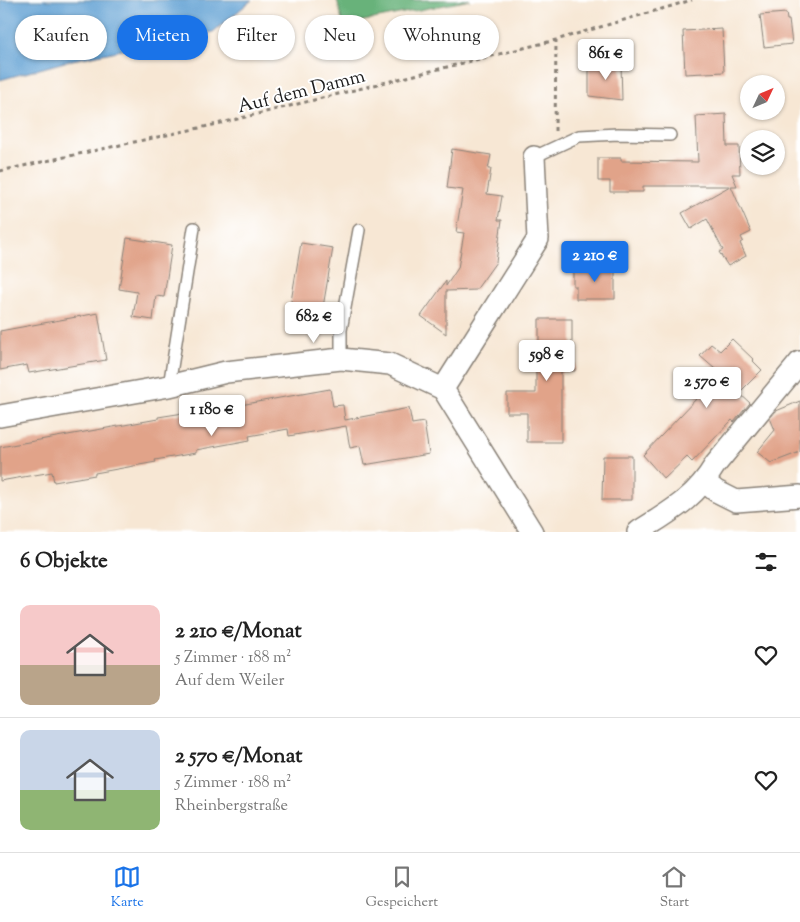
<!DOCTYPE html>
<html lang="de">
<meta charset="utf-8">
<style>
body{margin:0;font-family:"Sorts Mill Goudy",serif;background:#f6f6f6;color:#222;height:100vh;display:flex;flex-direction:column;font-size:19px;white-space:nowrap}
*{box-sizing:border-box;margin:0}
p{font-size:16px;color:#767676}
.icon{flex:none;width:28px;height:28px;fill:none;stroke:currentColor;stroke-width:2;stroke-linecap:round;stroke-linejoin:round}
.map{position:relative;height:532px;overflow:hidden}
.sheet{display:flex;flex-direction:column;background:#fff;flex:1}
.sheet>*{flex:none}
.guide{position:absolute;left:15px;top:15px;width:500px;height:45px;display:flex;gap:10px}
.needle{width:32px;rotate:46deg}
.controls{position:absolute;left:740px;top:75px;display:grid;gap:10px}
.controls a{display:grid;place-items:center;width:45px;height:45px;border-radius:50%;background:#fff;box-shadow:0 1px 4px #0004;font-size:25px}
.price{position:absolute;translate:-50% -42px;padding:0 11px;border-radius:5px;background:#fff;color:#222;font-size:16px;line-height:32px;filter:drop-shadow(0 1px 2px #0008)}
.price::after{content:'';position:absolute;left:50%;top:30px;width:15px;height:11px;margin-left:-8px;background:inherit;clip-path:polygon(0 0,100% 0,50% 100%)}
.price.active{background:#1a73e8;color:#fff}
ul{padding:0;list-style:none}
li{display:flex;align-items:center;gap:15px;height:125px;padding:0 20px}
li+li{border-top:1px solid #e0e0e0}
li span{display:grid;place-items:center;flex:none;width:140px;height:100px;border-radius:10px;color:#555}
li>.icon{margin-inline-start:auto}
span .icon{width:60px;height:60px;fill:#fffc;stroke-width:1}
li b{font-size:21px}
h2{display:flex;justify-content:space-between;align-items:center;height:60px;padding:0 20px;font-size:21px}
.pill{padding:0 18px;border-radius:22px;background:#fff;box-shadow:0 1px 4px #0004;font-size:18px;line-height:45px}
.pill.active{background:#1a73e8;color:#fff}
.tab-bar{display:flex;justify-content:space-around;align-items:center;height:70px;border-top:1px solid #e0e0e0;background:#fff;font-size:14px;color:#767676}
.tab-bar a{display:grid;justify-items:center;gap:2px}
.tab-bar .active{color:#1a73e8}
.map>svg:first-child{display:block}
.forest{fill:#68b27a;stroke:#42674b}
.water{fill:#61a0d3;stroke:#3e5e78}
.building{fill:#e1a389}
.lines{fill:none;stroke-linecap:round;stroke-linejoin:round}
.lane-casing{stroke:#8a8278;stroke-width:14}
.street-casing{stroke:#8a8278;stroke-width:24}
.path{stroke:#8a8278;stroke-width:3;stroke-dasharray:4 4;stroke-linecap:butt}
.lane{stroke:#fff;stroke-width:11}
.street{stroke:#fff;stroke-width:21}
.labels{text-anchor:middle;stroke-width:4;stroke-linejoin:round;paint-order:stroke}
.street-label{font-size:19px;fill:#1c1c1c;stroke:#fff}
</style>
<div class="map">
<svg width="800" height="532" viewBox="0 0 800 532">
<rect width="100%" height="100%" fill="#fff"/>
<filter id="ink" filterUnits="userSpaceOnUse"><feTurbulence type="fractalNoise" baseFrequency=".02" numOctaves="2"/><feDisplacementMap in="SourceGraphic" scale="10" xChannelSelector="R" yChannelSelector="G"/><feConvolveMatrix kernelMatrix="1 2 1 2 8 2 1 2 1" color-interpolation-filters="sRGB"/></filter>
<filter id="wash" filterUnits="userSpaceOnUse"><feTurbulence type="fractalNoise" baseFrequency=".0096" numOctaves="4" result="noise"/><feDisplacementMap in="SourceGraphic" scale="20" xChannelSelector="R" yChannelSelector="G"/><feGaussianBlur stdDeviation="1.12" result="paint"/><feColorMatrix in="noise" values="0 0 0 0 0 0 0 0 0 0 0 0 0 0 0 0 0 1.4 0 .05"/><feComposite in="paint" operator="in"/></filter>
<g filter="url(#wash)">
<rect width="100%" height="100%" fill="#f7e7d4"/>
<path class="forest" d="M337,0H470L343,25Z"/>
<path class="water" d="M0,0H252L213,32L72,60L0,80Z"/>
<g id="blocks">
<path class="building" d="M786,13L787,20H789L792,44L764,47L760,15Z
M722,29L724,72L685,74L683,31Z
M589,63H621L622,100L589,96Z
M726,114L727,146H739L740,174H732L737,186H731L751,232L741,237L743,241L740,243L746,256L728,266L719,252L723,250L707,219L691,229L682,213L730,186H643V192H610V181H598V158H621V161L698,162L696,116Z
M452,149L491,155L488,169H491L487,194L502,196L498,220H502L496,262L476,290L446,291V334L421,316L446,281V286L458,268L464,233L456,232L463,190L447,188Z
M127,238L172,245L164,297L156,296L153,320L133,317L137,292L119,289Z
M301,243L333,248L320,325L288,319Z
M573,267H615V299H576V286H573Z
M98,313L106,360L29,373L27,365L0,370V331Z
M539,319H572V345H575V371H561V442H527V413H507V393H536V345H539Z
M732,339L754,360L753,361L762,370L739,393L750,403L734,422L732,420L692,462L687,457L664,479L643,455L698,397L693,392L715,369L700,356L711,344L720,351Z
M330,389L333,406L343,405L345,420L409,408L412,424L424,422L429,454L364,465L360,446L350,448L346,426L289,436L288,429L249,436L250,440L196,450V453L155,460L156,462L95,473V475L54,482L52,472L0,481V447L158,419V417L190,412V414Z
M800,401V452L771,463L757,452L775,430L770,418L776,411Z
M603,456H632V500H602Z"/>
</g>
</g>
<g filter="url(#ink)">
<use href="#blocks" fill-opacity="0" stroke="#8a8278" stroke-width="1"/>
<g class="lines">
<defs>
<path id="lane" d="M534,157L579,136L618,134L670,135
M341,359V330L359,230
M169,386L194,228"/>
<path id="street" d="M443,389L538,239L534,157
M0,416L169,386L226,372L341,359L390,364L443,389L532,532
M705,482L716,491L736,501L800,496
M638,532C669,512 695,499 715,465L800,362"/>
</defs>
<use href="#lane" class="lane-casing"/>
<use href="#street" class="street-casing"/>
<path class="path" d="M555,131L556,40
M0,171L213,125L556,40L692,0"/>
<use href="#lane" class="lane"/>
<use href="#street" class="street"/>
</g>
</g>
<g class="labels">
<g class="street-label">
<text transform="translate(301 90) rotate(-14)" y="7">Auf dem Damm</text>
</g>
</g>
</svg>
<div class="controls">
<a><svg class="needle" viewBox="-14 -14 28 28"><path d="M0-13l5 13h-10z" fill="#e53935"/><path d="M0 13l5-13h-10z" fill="#767676"/></svg></a>
<a><svg class="icon" aria-label="layers" viewBox="0 0 24 24"><path d="M12 4l9 5-9 5-9-5zM3 14l9 5 9-5"/></svg></a>
</div>
<b class="price" style="left:606px;top:81px">861 €</b>
<b class="price active" style="left:595px;top:283px">2 210 €</b>
<b class="price" style="left:314px;top:344px">682 €</b>
<b class="price" style="left:547px;top:382px">598 €</b>
<b class="price" style="left:707px;top:409px">2 570 €</b>
<b class="price" style="left:212px;top:437px">1 180 €</b>
<div class="guide">
<a class="pill">Kaufen</a>
<a class="pill active">Mieten</a>
<a class="pill">Filter</a>
<a class="pill">Neu</a>
<a class="pill">Wohnung</a>
</div>
</div>
<section class="sheet">
<h2>6 Objekte<svg class="icon" aria-label="filters" viewBox="0 0 24 24"><path d="M4 7h16M4 17h16"/><circle cx="9" cy="7" r="2"/><circle cx="15" cy="17" r="2"/></svg></h2>
<ul>
<li><span style="background:linear-gradient(#f6c9c9 60%,#b9a48a 0)"><svg class="icon" aria-label="home" viewBox="0 0 24 24"><path d="M3 11l9-7 9 7M6 9v11h12V9"/></svg></span><div><b>2 210 €/Monat</b><p>5 Zimmer · 188 m²</p><p>Auf dem Weiler</p></div><svg class="icon" aria-label="heart" viewBox="0 0 24 24"><path d="M12 20l-8-8c-3-5 5-10 8-4 3-6 11-1 8 4z"/></svg></li>
<li><span style="background:linear-gradient(#c9d6e8 60%,#8fb573 0)"><svg class="icon" aria-label="home" viewBox="0 0 24 24"><path d="M3 11l9-7 9 7M6 9v11h12V9"/></svg></span><div><b>2 570 €/Monat</b><p>5 Zimmer · 188 m²</p><p>Rheinbergstraße</p></div><svg class="icon" aria-label="heart" viewBox="0 0 24 24"><path d="M12 20l-8-8c-3-5 5-10 8-4 3-6 11-1 8 4z"/></svg></li>
</ul>
</section>
<nav class="tab-bar">
<a class="active"><svg class="icon" aria-label="map" viewBox="0 0 24 24"><path d="M3 6l6-2 6 2 6-2v14l-6 2-6-2-6 2zM9 4v14M15 6v14"/></svg>Karte</a>
<a><svg class="icon" aria-label="saved" viewBox="0 0 24 24"><path d="M7 4h10v16l-5-4-5 4z"/></svg>Gespeichert</a>
<a><svg class="icon" aria-label="home" viewBox="0 0 24 24"><path d="M3 11l9-7 9 7M6 9v11h12V9"/></svg>Start</a>
</nav>
